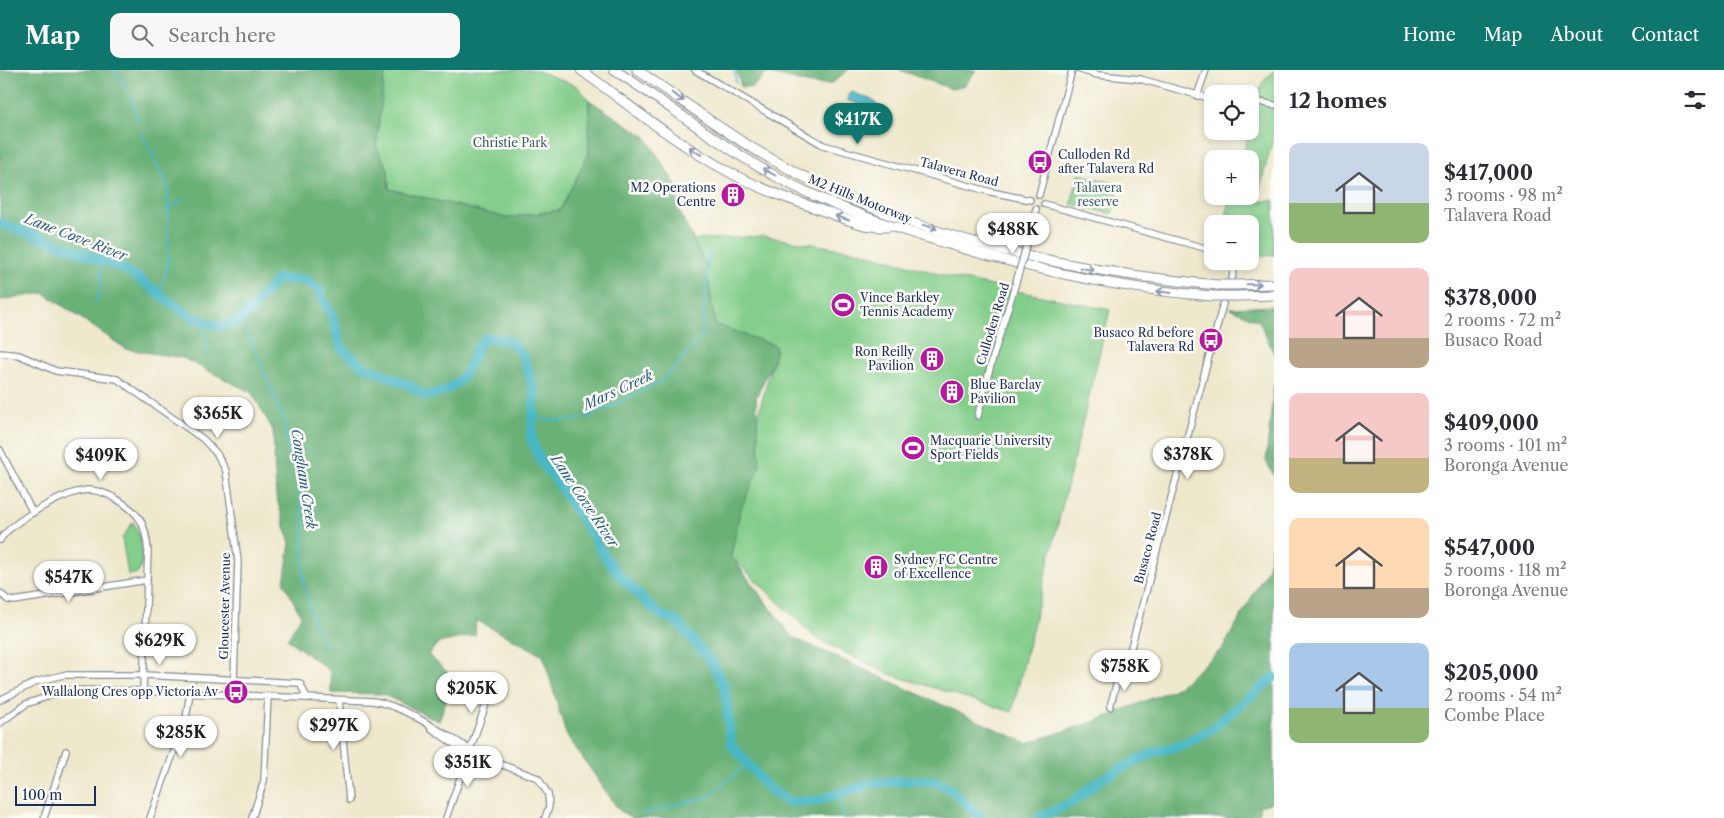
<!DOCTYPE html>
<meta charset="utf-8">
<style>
body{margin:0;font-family:"Libre Caslon Text",serif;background:#f7f7f7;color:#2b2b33;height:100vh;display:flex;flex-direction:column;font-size:19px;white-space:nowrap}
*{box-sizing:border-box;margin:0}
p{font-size:16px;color:#7c7c81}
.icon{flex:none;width:28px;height:28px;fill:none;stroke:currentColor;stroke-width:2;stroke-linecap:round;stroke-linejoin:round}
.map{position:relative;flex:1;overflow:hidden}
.drawer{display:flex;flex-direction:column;background:#fff;width:450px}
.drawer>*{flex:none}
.controls{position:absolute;left:1204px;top:15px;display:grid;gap:10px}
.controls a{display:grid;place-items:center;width:55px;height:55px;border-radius:10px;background:#fff;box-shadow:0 2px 8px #0003;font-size:25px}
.scale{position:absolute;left:15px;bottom:12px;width:81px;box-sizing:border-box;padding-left:5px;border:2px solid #1b2f5e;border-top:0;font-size:14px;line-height:18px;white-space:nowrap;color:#1b2f5e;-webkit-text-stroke:4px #fdfcf7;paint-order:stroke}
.price{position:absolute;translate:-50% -42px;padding:0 11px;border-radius:18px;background:#fff;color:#222;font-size:16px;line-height:32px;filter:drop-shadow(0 1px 2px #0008)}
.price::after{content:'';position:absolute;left:50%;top:30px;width:15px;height:11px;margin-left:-8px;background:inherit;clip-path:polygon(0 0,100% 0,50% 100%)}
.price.selected{background:#0f766e;color:#fff}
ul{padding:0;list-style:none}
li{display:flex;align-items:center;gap:15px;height:125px;padding:0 15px}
li span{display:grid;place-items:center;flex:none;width:140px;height:100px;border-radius:10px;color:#555}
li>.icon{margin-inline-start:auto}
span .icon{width:60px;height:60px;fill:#fffc;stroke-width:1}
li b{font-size:21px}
h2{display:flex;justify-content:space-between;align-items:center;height:60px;padding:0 15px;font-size:21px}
header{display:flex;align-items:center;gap:30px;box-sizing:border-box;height:70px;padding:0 25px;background:#0f766e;color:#fff}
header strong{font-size:24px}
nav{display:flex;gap:28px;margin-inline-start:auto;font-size:18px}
.search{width:350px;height:45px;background:#f7f7f7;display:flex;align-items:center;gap:12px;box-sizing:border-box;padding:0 18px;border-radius:10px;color:#7c7c81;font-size:19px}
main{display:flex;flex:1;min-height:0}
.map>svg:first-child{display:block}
.green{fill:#84ce8b;stroke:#507e74}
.forest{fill:#6bb177;stroke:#43706a}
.water{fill:#49b7c4;stroke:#327391}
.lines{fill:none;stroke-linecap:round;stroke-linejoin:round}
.stream{stroke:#49b7c4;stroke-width:2}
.river{stroke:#49b7c4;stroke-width:10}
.minor-casing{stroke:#848c95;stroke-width:8}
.highway-casing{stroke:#848c95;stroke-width:11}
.minor{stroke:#fff;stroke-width:5.5}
.highway{stroke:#fff;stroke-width:9}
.minor-bridge-casing{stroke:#848c95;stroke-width:8;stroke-linecap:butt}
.highway-bridge-casing{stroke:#848c95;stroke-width:11;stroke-linecap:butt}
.minor-bridge{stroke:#fff;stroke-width:5.5}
.highway-bridge{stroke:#fff;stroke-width:9}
.oneway{stroke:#8d97ae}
.labels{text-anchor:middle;stroke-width:5;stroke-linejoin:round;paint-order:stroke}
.park-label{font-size:12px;fill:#3a5f6c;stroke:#fdfcf7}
.poi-label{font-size:12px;fill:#1b2f5e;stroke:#fdfcf7;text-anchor:start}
.street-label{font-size:12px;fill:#1b2f5e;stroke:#fdfcf7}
.water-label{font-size:14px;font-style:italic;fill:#2b5f82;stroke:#fdfcf7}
</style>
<header>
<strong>Map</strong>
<div class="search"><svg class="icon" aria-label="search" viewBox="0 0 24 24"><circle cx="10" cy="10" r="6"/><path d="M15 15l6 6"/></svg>Search here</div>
<nav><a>Home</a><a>Map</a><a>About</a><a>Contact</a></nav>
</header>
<main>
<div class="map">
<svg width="1274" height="748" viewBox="0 0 1274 748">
<rect width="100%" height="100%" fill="#fdfcf7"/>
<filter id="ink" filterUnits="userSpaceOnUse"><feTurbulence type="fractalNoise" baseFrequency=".02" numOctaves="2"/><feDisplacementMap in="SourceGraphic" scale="10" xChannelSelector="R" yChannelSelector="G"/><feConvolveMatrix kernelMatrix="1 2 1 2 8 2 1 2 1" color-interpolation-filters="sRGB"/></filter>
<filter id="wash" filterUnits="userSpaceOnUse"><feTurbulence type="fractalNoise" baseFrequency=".0096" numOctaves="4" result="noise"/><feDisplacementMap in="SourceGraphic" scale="20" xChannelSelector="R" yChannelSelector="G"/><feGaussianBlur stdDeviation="1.12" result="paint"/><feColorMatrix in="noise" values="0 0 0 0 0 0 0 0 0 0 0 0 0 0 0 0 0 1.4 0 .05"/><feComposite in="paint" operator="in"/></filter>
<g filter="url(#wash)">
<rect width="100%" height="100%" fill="#eee8cc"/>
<path class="green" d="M385,0H536L577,16L589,30V84L560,140L507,148L389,119L388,99L376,77Z
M1274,0V65L1256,132L1274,130V185L1250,188V154H1224L1231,126H1250V89H1242L1262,13Z
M1079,104L1120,115L1112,144L1071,134Z
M762,166L862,182L953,208L1110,240L1012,642L889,604L817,569L722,478L776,279L557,217L569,177Z
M133,452C141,463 146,491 138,503L128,505L122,468Z"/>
<path class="forest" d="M0,0H385L376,77L388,99L389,119L507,148L560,140L589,84V30L646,67L678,119L677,137L706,195L715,254L776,276L773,292L756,327L760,395L740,441L731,486L792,567L1027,673L1093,652L1177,618L1223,578L1268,498L1274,459V732L1259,736L1260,748H632L619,740L566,664L543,585L476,550L475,565L438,573L428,585L454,608L439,651L382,624L331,623L330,601L287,569L301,546L284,513L290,473L276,426L273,360L252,323L183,288L126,279L44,223L0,230Z
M737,0H848L831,14H811L767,3L753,17H741Z
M900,0H976L965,15L952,19Z
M1274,236V284L1259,251L1230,238Z
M1274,313V406L1266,391Z"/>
<path class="water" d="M852,22L875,31L877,36L871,38L847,30L848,25Z
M842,43L869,52L872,58L867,60L841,51Z"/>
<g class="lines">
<path class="stream" d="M113,0L125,15L139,51
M735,0L736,13
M141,63L168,116V194L160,222
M167,140L184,129
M95,233C104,219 101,206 100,190
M241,248L285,351L287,376L295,398L304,453L303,513L316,557L326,578
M203,251L208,287
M533,340L543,350L566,351L589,347L661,312L702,267L709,182
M837,725L843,748
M643,743L708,727L749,693"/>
<path class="river" d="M0,153C31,164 63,175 93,187C104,192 116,195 125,200C153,215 195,261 228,255C250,250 262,222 278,209L306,210L319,220L333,249L341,278L361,295L409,315L425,326C448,322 461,315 471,292C476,281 475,278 485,268L509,270L523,286L535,323L531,369L541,392L557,411L594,468L601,481L618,504L657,543L676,551L712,592L725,619L731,674L768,718L789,732L816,731L873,713L922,710L937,712L951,719L981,748
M1039,748L1074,731L1099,711L1126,696L1155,682L1182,675L1209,661L1274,607"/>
</g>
</g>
<g filter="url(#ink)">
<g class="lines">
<defs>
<path id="minor" d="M695,0L823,75L991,122L1030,130
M1080,0L1098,5L1140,9L1212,29
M1197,26L1206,0
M1250,30L1274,35
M1039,125L1072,0
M1044,134L1212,180
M1027,173L1036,139
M1234,196L1242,191
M1232,209L1234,196L1232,191
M0,283L19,285L56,301L117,309L203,369L217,384L226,401L238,491L234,609
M978,346C988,297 1005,250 1019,202
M0,380L33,443
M0,470C12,451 67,420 90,420C107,421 132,436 141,451C146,461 147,470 148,481L143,621
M0,523L8,530L14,531L147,510
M0,630L36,612L63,605H143L300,613L307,628
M339,630L349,730
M1110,637L1118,608L1124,599L1130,581L1223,234
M0,653L26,634L67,620L143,621L373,631C401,635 440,661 465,676L468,681
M431,658L462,680L538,708L548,724L549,737L545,748
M44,748L66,681
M150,748L186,648L190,623
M252,748L264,711L268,626
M446,748L491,620V612"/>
<path id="highway" d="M581,0C629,35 677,74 729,102C758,118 789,129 821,140C843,148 864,158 887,157
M614,0C666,32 713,71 766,101C822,133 883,155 945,173C1033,200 1121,219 1212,226
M637,0C680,28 721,61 766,86C900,165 1064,201 1218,215
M1235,215L1274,214
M1236,226L1274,225"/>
</defs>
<use href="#minor" class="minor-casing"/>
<use href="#highway" class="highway-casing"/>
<use href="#minor" class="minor"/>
<use href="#highway" class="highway"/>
<defs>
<path id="minor-bridge" d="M1019,202L1027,173"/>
<path id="highway-bridge" d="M1218,215H1235
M1212,226H1236"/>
</defs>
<use href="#minor-bridge" class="minor-bridge-casing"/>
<use href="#highway-bridge" class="highway-bridge-casing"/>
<use href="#minor-bridge" class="minor-bridge"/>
<use href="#highway-bridge" class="highway-bridge"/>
</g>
<defs><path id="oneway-shaft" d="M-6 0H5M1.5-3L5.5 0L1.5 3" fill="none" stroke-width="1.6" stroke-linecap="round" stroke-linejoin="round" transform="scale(1.25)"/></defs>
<g class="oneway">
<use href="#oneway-shaft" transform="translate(678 27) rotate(34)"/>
<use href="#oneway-shaft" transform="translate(695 81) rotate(-147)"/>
<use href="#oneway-shaft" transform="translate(769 102) rotate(-152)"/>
<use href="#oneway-shaft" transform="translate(842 148) rotate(-161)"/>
<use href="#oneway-shaft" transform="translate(930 157) rotate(17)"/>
<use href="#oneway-shaft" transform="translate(1087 199) rotate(10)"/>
<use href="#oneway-shaft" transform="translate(1254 214) rotate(-1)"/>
<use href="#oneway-shaft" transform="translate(1164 222) rotate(-173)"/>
</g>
</g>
<defs>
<symbol id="bus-disc" viewBox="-11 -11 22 22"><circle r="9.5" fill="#b5179e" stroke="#fdfcf7"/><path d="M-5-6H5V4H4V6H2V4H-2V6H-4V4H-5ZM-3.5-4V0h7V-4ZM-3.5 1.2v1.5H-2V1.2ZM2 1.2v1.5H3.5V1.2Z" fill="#fff"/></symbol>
<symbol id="building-disc" viewBox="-11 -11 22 22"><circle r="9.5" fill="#b5179e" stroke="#fdfcf7"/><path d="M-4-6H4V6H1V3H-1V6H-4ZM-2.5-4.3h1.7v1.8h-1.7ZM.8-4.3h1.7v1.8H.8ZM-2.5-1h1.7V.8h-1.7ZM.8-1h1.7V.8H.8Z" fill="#fff"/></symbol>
<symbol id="stadium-disc" viewBox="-11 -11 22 22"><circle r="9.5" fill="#b5179e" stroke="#fdfcf7"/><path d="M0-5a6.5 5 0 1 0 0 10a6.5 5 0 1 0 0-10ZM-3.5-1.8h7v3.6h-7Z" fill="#fff"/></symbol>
</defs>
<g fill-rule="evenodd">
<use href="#bus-disc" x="1026" y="78" width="28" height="28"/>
<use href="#building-disc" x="719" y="111" width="28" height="28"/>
<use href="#stadium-disc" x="829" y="221" width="28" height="28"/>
<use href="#bus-disc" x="1197" y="256" width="28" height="28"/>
<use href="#building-disc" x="918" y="275" width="28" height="28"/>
<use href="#building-disc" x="938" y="308" width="28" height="28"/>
<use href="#stadium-disc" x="899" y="364" width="28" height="28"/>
<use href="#building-disc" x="862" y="483" width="28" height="28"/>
<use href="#bus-disc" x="222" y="608" width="28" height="28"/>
</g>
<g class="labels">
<g class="park-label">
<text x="510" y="77">Christie Park</text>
<text x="1098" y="122">Talavera<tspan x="1098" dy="14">reserve</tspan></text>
</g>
<g class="poi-label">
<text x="1058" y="89">Culloden Rd<tspan x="1058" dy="14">after Talavera Rd</tspan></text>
<text x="716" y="122" text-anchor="end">M2 Operations<tspan x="716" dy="14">Centre</tspan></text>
<text x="860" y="232">Vince Barkley<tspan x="860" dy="14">Tennis Academy</tspan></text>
<text x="1194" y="267" text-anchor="end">Busaco Rd before<tspan x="1194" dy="14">Talavera Rd</tspan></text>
<text x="914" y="286" text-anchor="end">Ron Reilly<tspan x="914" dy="14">Pavilion</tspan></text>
<text x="970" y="319">Blue Barclay<tspan x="970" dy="14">Pavilion</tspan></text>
<text x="930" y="375">Macquarie University<tspan x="930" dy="14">Sport Fields</tspan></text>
<text x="894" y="494">Sydney FC Centre<tspan x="894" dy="14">of Excellence</tspan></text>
<text x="218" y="626" text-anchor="end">Wallalong Cres opp Victoria Av</text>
</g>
<g class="street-label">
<text transform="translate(959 102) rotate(15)" y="4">Talavera Road</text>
<text transform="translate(860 129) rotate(22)" y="4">M2 Hills Motorway</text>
<text transform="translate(993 254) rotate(-73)" y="4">Culloden Road</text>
<text transform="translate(1148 478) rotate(-75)" y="4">Busaco Road</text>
<text transform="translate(225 536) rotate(-89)" y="4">Gloucester Avenue</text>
</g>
<g class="water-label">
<text transform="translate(76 167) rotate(21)" y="5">Lane Cove River</text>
<text transform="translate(618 320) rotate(-25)" y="5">Mars Creek</text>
<text transform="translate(304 409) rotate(81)" y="5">Congham Creek</text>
<text transform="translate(585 431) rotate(56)" y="5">Lane Cove River</text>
</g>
</g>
</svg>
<div class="controls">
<a><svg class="icon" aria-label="locate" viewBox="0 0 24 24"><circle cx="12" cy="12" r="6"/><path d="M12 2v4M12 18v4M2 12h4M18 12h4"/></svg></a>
<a>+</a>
<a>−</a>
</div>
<div class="scale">100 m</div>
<b class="price selected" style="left:858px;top:75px">$417K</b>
<b class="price" style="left:1013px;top:185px">$488K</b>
<b class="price" style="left:218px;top:369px">$365K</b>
<b class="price" style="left:1188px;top:410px">$378K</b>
<b class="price" style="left:101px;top:411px">$409K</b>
<b class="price" style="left:69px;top:533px">$547K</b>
<b class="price" style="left:160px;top:596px">$629K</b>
<b class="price" style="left:1125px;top:622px">$758K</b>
<b class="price" style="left:472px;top:644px">$205K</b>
<b class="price" style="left:334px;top:681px">$297K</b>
<b class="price" style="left:181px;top:688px">$285K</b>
<b class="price" style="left:468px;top:718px">$351K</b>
</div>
<section class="drawer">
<h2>12 homes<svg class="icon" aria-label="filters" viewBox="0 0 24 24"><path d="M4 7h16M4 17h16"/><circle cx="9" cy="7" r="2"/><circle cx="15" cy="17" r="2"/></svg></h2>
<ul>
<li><span style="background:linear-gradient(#c9d6e8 60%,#8fb573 0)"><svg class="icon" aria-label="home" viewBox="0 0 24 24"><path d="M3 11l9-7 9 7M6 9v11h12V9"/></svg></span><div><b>$417,000</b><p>3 rooms · 98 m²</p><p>Talavera Road</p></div></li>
<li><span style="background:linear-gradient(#f6c9c9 70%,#b9a48a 0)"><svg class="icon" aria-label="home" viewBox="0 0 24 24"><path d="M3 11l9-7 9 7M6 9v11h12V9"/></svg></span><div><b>$378,000</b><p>2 rooms · 72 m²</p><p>Busaco Road</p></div></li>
<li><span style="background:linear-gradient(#f6c9c9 65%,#c2b280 0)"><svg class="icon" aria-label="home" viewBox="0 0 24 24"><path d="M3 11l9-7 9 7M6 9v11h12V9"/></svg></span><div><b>$409,000</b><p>3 rooms · 101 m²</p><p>Boronga Avenue</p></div></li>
<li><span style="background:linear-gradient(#ffd9b3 70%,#b9a48a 0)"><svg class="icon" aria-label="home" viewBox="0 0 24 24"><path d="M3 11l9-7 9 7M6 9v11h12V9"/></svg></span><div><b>$547,000</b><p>5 rooms · 118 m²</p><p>Boronga Avenue</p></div></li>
<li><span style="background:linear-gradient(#a9c7e8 65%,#8fb573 0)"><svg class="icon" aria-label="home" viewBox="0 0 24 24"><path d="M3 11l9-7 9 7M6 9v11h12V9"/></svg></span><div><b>$205,000</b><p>2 rooms · 54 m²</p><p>Combe Place</p></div></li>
</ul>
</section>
</main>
